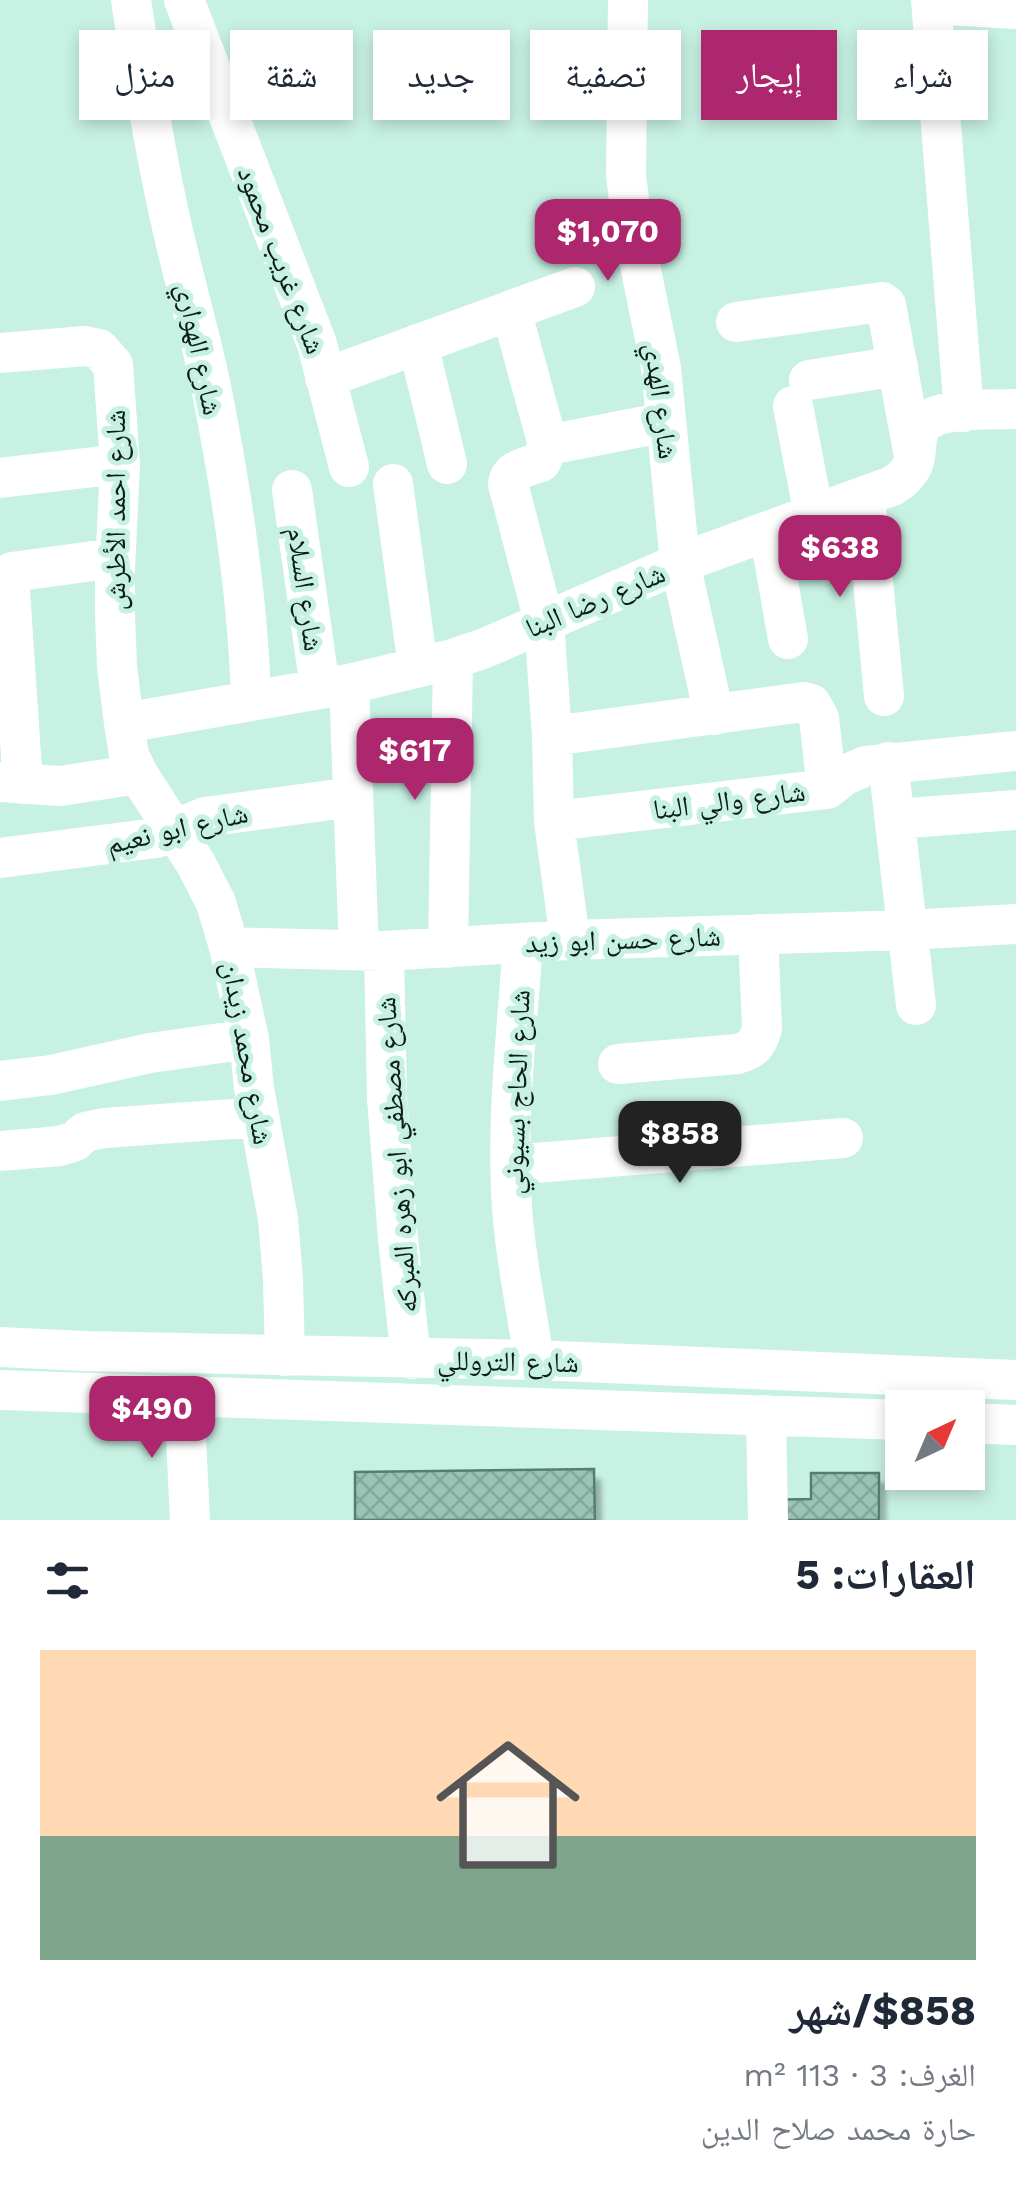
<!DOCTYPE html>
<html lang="ar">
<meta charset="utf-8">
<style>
body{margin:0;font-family:"Work Sans","Noto Naskh Arabic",sans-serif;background:#f6f6f7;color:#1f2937;direction:rtl;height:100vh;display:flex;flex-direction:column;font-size:38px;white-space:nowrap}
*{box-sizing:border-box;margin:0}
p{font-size:32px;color:#747a83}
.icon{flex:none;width:55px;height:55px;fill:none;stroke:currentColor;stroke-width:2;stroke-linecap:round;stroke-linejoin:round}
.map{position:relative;height:1520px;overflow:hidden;direction:ltr}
.drawer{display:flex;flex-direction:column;background:#fff;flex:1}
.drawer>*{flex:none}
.guide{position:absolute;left:30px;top:30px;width:958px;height:90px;direction:rtl;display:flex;gap:20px}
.needle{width:65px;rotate:44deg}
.buttons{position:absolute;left:885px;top:1390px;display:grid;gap:20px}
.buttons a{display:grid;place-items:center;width:100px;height:100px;border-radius:0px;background:#fff;box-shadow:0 5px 15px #0003;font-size:50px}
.price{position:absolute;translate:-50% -85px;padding:0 22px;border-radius:20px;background:#ad276e;color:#fff;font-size:32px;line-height:65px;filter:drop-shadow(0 2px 5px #0008)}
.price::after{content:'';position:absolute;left:50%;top:60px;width:30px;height:22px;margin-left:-15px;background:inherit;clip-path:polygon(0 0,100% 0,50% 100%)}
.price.on{background:#222;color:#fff}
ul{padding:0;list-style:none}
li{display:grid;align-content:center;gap:20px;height:530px;padding:0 40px}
li span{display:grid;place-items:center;height:310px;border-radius:0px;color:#555}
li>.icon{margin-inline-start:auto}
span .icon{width:180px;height:180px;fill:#fffc;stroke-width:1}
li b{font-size:42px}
h2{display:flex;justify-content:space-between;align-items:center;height:120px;padding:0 40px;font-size:42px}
.pill{padding:0 35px;border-radius:0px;background:#fff;box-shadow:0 5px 15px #0003;font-size:35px;line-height:90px}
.pill.on{background:#ad276e;color:#fff}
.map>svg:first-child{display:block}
.building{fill:url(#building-cross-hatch);stroke:#577d72;stroke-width:2.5;filter:url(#shadow)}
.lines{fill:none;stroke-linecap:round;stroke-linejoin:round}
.minor{stroke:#fff;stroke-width:40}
.major{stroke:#fff;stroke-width:50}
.labels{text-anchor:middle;stroke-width:10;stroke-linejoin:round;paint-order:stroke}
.street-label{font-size:28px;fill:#0e1d19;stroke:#c7f1e3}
</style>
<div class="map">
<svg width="1016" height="1520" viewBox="0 0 1016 1520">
<defs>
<pattern id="building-cross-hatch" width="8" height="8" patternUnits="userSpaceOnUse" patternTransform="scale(2.5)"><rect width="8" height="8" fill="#9ac2b5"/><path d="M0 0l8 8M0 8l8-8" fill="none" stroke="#84a69b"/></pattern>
<filter id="shadow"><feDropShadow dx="6" dy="11" stdDeviation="2.5" flood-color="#0004"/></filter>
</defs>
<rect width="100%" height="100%" fill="#c7f1e3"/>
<path class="building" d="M594,1469L595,1520H355V1472Z
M811,1473H879V1520H761V1500L811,1499Z"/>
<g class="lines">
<path class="minor" d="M131,0C142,73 154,146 170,218C182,273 198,327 210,382C231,486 248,594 251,700
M184,0L317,344L349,467
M628,0L626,175L632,226L661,368L680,563L714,715
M931,0L964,412
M511,310L548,445L541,462C528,467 510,468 508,484L544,621L552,736L554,821L570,940
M736,322L882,302L886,305L914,456
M418,344L447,464
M0,353L85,346L99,349L113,365L120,464L115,569V615L117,666L124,723L129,755L138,774L196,864L216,903L229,947L249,1039L254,1088L278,1219L283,1279L285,1356
M325,378L575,287
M809,380L898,366
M793,406L814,515
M548,445L666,422
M0,478L120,464
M393,484L418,667
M292,490L320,688
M865,497L884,696
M769,531L788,639
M349,684L359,950
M124,723L349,684L453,659L485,648L680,563L892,486C932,462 904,437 928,420C947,407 993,410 1016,409
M552,736L804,702L811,704L819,718L827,789
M888,762L916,1005
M0,782L60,786L138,774
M23,784L9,576L12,572L115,558
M895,819L1016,810
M554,821L827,789L845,775L866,766L1016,751
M0,858L156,838L205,817L353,797
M523,943C517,1030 506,1119 512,1207C515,1258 527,1310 534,1360
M229,947L384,951L570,940L907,930L1016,924
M448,948L453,659
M384,951L387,1099L398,1239L411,1359
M618,1064L737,1054C753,1050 758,1044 762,1028L758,934
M0,1081L51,1075L150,1053L249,1039
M0,1151L60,1146L75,1141L85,1132L104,1128L259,1117
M511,1165L843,1138
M0,1347L85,1351L534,1360L1016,1380
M0,1390L902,1420
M184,1398L190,1520
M766,1415L768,1520
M968,1423L1016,1425"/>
<path class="major" d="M950,0L1016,4"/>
</g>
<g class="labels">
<g class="street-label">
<text transform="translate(282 260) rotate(69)" y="10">شارع غريب محمود</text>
<text transform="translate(200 349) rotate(78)" y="10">شارع الهواري</text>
<text transform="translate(662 401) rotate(83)" y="10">شارع الهدي</text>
<text transform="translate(115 510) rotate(-90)" y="10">شارع احمد الأطرش</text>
<text transform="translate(306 589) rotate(82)" y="10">شارع السلام</text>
<text transform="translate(595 600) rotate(-23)" y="10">شارع رضا البنا</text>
<text transform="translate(729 800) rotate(-7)" y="10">شارع والي البنا</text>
<text transform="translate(177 828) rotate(-13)" y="10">شارع ابو نعيم</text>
<text transform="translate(623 939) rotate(-2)" y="10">شارع حسن ابو زيد</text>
<text transform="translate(248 1053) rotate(80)" y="10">شارع محمد زيدان</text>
<text transform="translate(516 1092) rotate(-88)" y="10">شارع الحاج بسيوني</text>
<text transform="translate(396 1155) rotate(-94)" y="10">شارع مصطفي ابو زهره المبركه</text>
<text transform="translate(508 1361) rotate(1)" y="10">شارع التروللي</text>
</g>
</g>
</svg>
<div class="buttons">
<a><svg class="needle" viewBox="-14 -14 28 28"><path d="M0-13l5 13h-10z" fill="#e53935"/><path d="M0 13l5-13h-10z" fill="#747a83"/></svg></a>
</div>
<b class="price" style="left:608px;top:284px">$1,070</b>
<b class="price" style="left:840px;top:600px">$638</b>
<b class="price" style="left:415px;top:803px">$617</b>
<b class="price on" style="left:680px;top:1186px">$858</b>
<b class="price" style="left:152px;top:1461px">$490</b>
<div class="guide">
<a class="pill">شراء</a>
<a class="pill on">إيجار</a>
<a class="pill">تصفية</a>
<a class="pill">جديد</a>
<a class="pill">شقة</a>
<a class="pill">منزل</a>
</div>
</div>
<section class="drawer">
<h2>العقارات: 5<svg class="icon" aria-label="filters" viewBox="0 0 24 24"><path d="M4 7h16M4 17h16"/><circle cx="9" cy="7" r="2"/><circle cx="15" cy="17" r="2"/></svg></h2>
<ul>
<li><span style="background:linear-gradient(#ffd9b3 60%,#7fa58c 0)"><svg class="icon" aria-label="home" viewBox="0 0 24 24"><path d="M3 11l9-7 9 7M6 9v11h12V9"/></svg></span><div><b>$858/شهر</b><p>الغرف: 3 · 113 m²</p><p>حارة محمد صلاح الدين</p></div></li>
</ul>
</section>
